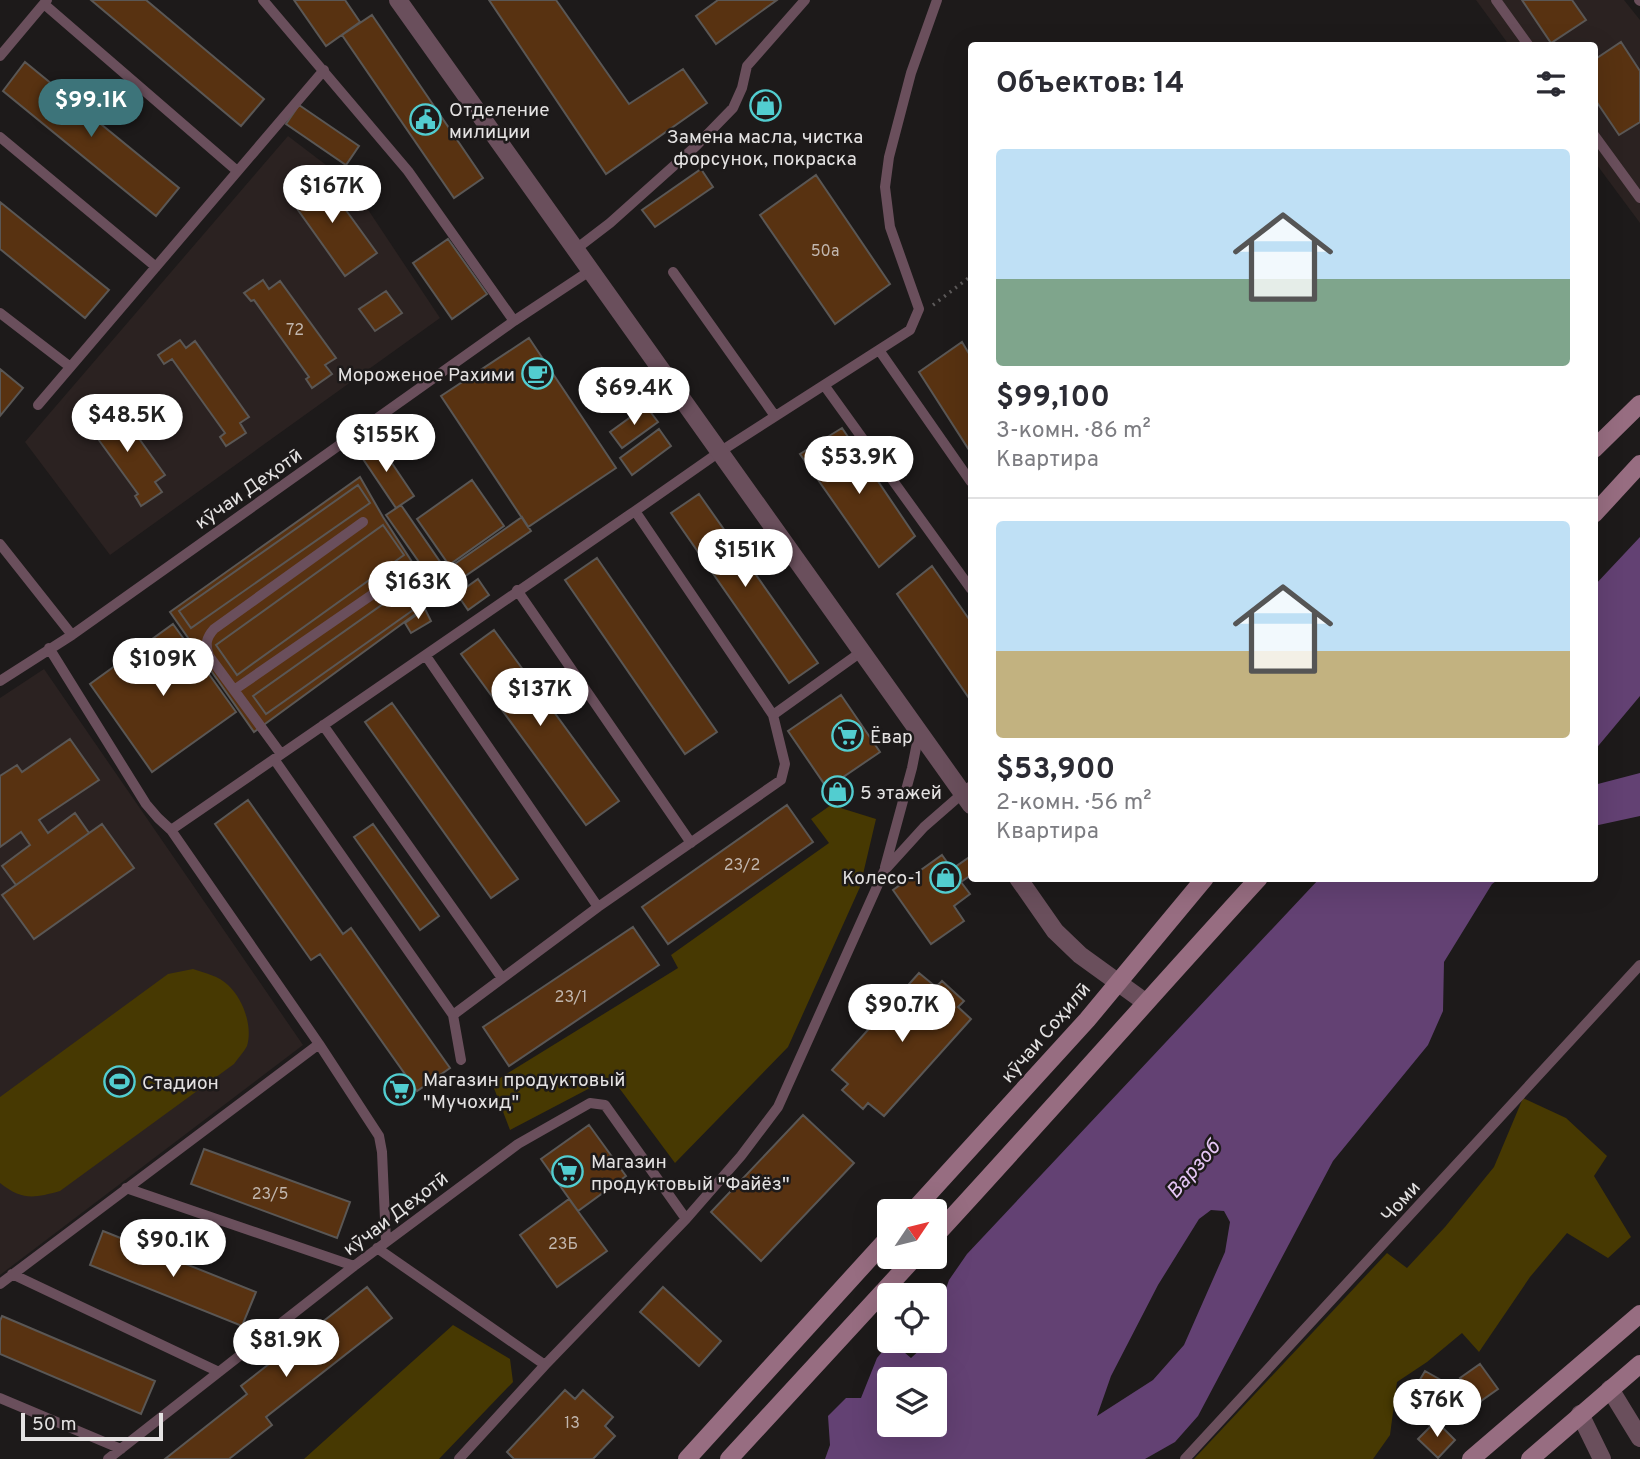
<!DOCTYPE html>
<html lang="ru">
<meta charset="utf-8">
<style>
body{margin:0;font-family:Overpass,sans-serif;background:#f2f2f3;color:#2b2b33;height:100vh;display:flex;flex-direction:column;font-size:26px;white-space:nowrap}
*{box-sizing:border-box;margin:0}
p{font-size:23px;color:#7c7c81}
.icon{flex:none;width:38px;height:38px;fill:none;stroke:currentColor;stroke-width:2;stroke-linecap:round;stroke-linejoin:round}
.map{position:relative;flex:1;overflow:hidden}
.drawer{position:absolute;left:968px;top:42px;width:630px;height:840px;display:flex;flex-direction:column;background:#fff;border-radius:7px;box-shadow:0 7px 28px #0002}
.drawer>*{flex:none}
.needle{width:46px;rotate:55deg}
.buttons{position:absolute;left:877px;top:1199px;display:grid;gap:14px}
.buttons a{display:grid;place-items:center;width:70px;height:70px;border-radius:7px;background:#fff;box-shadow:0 7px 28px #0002;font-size:35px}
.scale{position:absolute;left:21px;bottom:18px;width:142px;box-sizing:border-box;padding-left:7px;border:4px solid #e4e2e2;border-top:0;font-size:19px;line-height:24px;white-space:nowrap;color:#e4e2e2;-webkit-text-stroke:5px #1d1a1a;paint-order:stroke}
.price{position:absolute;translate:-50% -60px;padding:0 16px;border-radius:24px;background:#fff;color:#222;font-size:23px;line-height:46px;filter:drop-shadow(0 2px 4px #0008)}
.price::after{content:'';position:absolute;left:50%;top:42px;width:21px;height:16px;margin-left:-10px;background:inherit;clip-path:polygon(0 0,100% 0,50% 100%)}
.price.on{background:#3d747a;color:#fff}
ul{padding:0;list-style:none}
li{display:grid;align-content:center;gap:14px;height:371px;padding:0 28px}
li+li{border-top:2px solid #e1e1e2}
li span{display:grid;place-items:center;height:217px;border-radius:7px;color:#555}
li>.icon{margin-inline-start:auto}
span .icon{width:126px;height:126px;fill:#fffc;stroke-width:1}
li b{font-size:30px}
h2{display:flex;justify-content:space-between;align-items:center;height:84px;padding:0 28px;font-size:30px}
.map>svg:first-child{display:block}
.built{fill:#2b2221}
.green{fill:#473902}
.water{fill:#634173;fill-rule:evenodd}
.building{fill:#583211;stroke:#5a5755;stroke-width:2}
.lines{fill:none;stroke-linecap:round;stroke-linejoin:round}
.path{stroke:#5d5a5a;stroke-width:3.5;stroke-dasharray:2 5;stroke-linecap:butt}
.service{stroke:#6a4f5c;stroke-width:10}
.minor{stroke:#6a4f5c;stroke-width:18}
.tertiary{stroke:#6a4f5c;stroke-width:18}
.secondary{stroke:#976d81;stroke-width:18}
.labels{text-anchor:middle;stroke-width:5;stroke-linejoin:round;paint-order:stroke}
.number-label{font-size:16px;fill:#c1b6ae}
.poi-label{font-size:19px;fill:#e4e2e2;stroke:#1d1a1a;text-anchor:start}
.street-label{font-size:19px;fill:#e4e2e2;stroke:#1d1a1a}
.water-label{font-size:21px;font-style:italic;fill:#e5c6f5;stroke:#1d1a1a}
</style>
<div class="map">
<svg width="1640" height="1459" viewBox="0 0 1640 1459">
<rect width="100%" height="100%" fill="#1d1a1a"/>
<path class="built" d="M1476,0H1624L1640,20V223L1594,161V46L1509,45Z
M288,136L351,184L440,318L110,555L25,442Z
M44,669L303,1045L0,1275V698Z"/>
<path class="green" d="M831,805L876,819L860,887L788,1047L675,1163L611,1077L510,1130L492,1083L678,968L671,955L829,843L811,819Z
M193,969C205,973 219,976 228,985C243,999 253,1026 247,1046C244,1052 238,1058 234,1064L60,1191C34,1198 23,1201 0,1183V1097L168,974Z
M1523,1098L1566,1118L1607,1156L1594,1176L1631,1237L1608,1258L1567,1233L1530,1277L1479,1352L1462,1333L1427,1362L1397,1382L1390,1435L1373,1459H1194L1387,1253L1407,1268L1445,1227L1494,1167Z
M453,1325L510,1359L513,1382L439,1459H304Z"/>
<path class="water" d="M1640,537V696L1594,751V586Z
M1640,773V816L1594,826V785Z
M1319,879H1499L1492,884L1444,962L1443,1011L1428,1045L1333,1161L1198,1416L1175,1442L1145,1459H825L830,1445L828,1416L846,1398H861L877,1358L891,1341L911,1358L923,1347L919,1341L934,1340L935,1302L942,1300L949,1280L967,1254ZM1211,1210L1224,1211L1230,1222L1225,1252L1184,1345L1153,1380L1097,1416L1111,1376L1158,1285L1199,1219ZM889,1379H934V1424H889Z"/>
<path class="building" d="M91,0H146L264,99L241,126Z
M294,0H345L360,22L326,46Z
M489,0H556L629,104L683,69L707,103L606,174Z
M718,0H777L716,44L696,16Z
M1522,0H1572L1586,20L1551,43Z
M372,15L483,178L454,198L342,35Z
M1621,42L1640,71V122L1619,135L1594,98V60Z
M25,62L179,188L156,216L3,91Z
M299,105L359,146L346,165L286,124Z
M701,169L713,187L655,227L642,210Z
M319,173L377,253L345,276L288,196Z
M816,175L890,284L835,324L760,215Z
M0,202L109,290L85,318L0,249Z
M448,239L487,294L452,319L413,263Z
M263,280L269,289L280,281L336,358L325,365L332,374L312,388L306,379L309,377L254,300L251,301L244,293Z
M386,291L402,313L375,331L359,309Z
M529,338L616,468L528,527L441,396Z
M180,340L186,348L195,341L249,417L240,423L246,433L226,446L220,437L225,433L172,359L164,364L158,355Z
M962,342L971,357V453L919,372Z
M0,369L23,388L0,416Z
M646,406L658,422L622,448L610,432Z
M102,409L110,420L120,412L165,475L155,482L162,492L141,506L135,496L138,494L93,432L90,434L82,423Z
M842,428L915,536L879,567L800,454Z
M659,429L671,446L632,475L620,458Z
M377,441L414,496L396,508L359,453Z
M360,477L383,517L436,599L254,732L170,612Z
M472,480L504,526L449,565L417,519Z
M358,485L370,503L191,628L179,611Z
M699,494L818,663L789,683L671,513Z
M401,505L452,579L438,589L386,515Z
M522,517L531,531L455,583L446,570Z
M383,525L404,555L237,675L216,645Z
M597,558L717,732L685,754L565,580Z
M932,566L971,622V701L897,594Z
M478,579L489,595L468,610L457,594Z
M417,580L430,598L266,714L253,696Z
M425,609L431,621L411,633L405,623Z
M173,624L236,712L152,772L90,684Z
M494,630L619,801L586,825L461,654Z
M841,695L880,752L827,788L788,731Z
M392,703L518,879L491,898L365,722Z
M70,739L99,780L39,820L48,833L75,813L89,833L16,885L2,866L30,845L21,832L0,847V776L17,765L22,772Z
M248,800L343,934L351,928L450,1068L417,1091L320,954L311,960L215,824Z
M787,805L813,842L668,944L642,907Z
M102,824L134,868L34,939L2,895Z
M373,824L439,916L420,930L354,837Z
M942,855L952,869L971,856V875L961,882L970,894L954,906L964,921L931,944L893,890Z
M633,927L659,965L509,1066L483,1027Z
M919,973L936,987L942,981L964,1001L958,1007L971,1019L884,1116L868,1103L863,1109L842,1090L848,1084L832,1070Z
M803,1115L854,1163L761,1261L711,1212Z
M589,1125L626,1176L578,1211L541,1159Z
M204,1149L350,1202L337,1238L191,1184Z
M569,1199L607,1251L557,1287L520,1235Z
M103,1231L256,1292L242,1326L90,1265Z
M367,1287L392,1318L266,1417L272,1425L229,1459H165L247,1394L241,1386Z
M663,1287L721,1341L699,1366L640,1312Z
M2,1316L155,1381L141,1414L0,1354V1321Z
M1480,1364L1498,1389L1478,1403L1460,1378Z
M1425,1371L1457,1389L1450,1401L1418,1383Z
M1410,1386L1440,1416L1430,1426L1399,1397Z
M565,1390L575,1399L583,1390L613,1417L605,1426L615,1436L593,1459H514L507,1452Z
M1436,1421L1455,1440L1438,1458L1418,1439Z"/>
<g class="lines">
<path class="path" d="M933,305L971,276"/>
<path class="service" d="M263,0L408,171L514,321
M1496,0L1529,46
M1639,0L1640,1
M44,4L236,170
M0,56L47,0
M1594,135L1640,198
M0,137L156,267
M576,249L610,223L696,146L733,108L742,88L747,66L805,0
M673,272L775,416
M0,313L69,366
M879,350L971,482
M824,385L971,589
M38,405L324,70
M0,544L72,635
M517,590L691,843
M49,648L146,804L158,818L171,830L319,1044L379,1136L382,1152L386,1242
M426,656L598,907
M0,681L72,635L514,321L591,270
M234,690L402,574
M773,715L861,652
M323,725L502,978
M281,754L209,656C205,644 206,638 214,629L363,522
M274,759L453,1015L461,1060
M171,830L635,511
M885,867L912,768L919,733
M453,1015L598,907L781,780L785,764L773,715L635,511L718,453L910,330L919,309L890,227L885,187L889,157L911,73L937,0
M126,1188L354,1266
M377,1248L545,1365
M12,1274L219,1372
M0,1284L319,1044
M0,1398L121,1449
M108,1459L354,1266L518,1144L590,1103L605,1105L686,1219
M459,1459L545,1365L686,1219L741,1156L778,1107L884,871L924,827L971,786
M1185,1459L1640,965"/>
<path class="minor" d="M1610,1389L1640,1438
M1580,1414L1602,1459"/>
<path class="tertiary" d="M398,0L971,805
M1018,878L1055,931L1080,955L1145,1002"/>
<path class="secondary" d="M1594,449L1640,404
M1594,514L1640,464
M913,1211L1087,1020L1205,878
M934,1237C1044,1118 1150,997 1259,878
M687,1459L889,1237
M729,1459L916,1256
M1471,1459L1640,1314
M1530,1459L1640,1364"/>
</g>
<defs>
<symbol id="shop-ring" viewBox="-11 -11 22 22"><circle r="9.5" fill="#1d1a1a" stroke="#52cdd0" stroke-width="1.5"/><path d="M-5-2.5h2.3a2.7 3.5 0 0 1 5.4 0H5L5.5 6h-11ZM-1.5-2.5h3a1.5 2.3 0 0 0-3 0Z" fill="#52cdd0"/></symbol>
<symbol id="civic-ring" viewBox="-11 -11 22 22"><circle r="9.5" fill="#1d1a1a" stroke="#52cdd0" stroke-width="1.5"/><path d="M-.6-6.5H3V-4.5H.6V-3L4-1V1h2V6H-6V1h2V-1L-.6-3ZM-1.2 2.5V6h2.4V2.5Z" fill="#52cdd0"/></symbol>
<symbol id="cafe-ring" viewBox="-11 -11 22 22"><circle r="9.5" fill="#1d1a1a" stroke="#52cdd0" stroke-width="1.5"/><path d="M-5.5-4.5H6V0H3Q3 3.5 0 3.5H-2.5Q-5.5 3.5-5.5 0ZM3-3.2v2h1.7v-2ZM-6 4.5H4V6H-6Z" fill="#52cdd0"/></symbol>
<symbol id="supermarket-ring" viewBox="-11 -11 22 22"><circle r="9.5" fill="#1d1a1a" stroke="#52cdd0" stroke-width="1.5"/><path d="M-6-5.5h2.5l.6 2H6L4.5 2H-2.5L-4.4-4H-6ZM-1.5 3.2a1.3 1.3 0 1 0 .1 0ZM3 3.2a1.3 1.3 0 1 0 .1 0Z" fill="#52cdd0"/></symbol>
<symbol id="stadium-ring" viewBox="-11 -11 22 22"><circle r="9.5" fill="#1d1a1a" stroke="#52cdd0" stroke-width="1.5"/><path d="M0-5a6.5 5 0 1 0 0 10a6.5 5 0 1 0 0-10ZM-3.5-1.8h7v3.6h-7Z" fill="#52cdd0"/></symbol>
</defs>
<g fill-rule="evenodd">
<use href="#shop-ring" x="748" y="88" width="35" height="35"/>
<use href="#civic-ring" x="408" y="102" width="35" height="35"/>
<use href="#cafe-ring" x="520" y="356" width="35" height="35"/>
<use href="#supermarket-ring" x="830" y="718" width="35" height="35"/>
<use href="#shop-ring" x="820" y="774" width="35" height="35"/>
<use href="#shop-ring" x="928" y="860" width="35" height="35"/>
<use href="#stadium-ring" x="102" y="1064" width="35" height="35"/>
<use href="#supermarket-ring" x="382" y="1072" width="35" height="35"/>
<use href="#supermarket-ring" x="550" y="1154" width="35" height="35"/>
</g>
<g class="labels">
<g class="number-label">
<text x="825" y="256">50а</text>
<text x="295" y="335">72</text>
<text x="742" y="870">23/2</text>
<text x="571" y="1002">23/1</text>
<text x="270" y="1199">23/5</text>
<text x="563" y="1249">23Б</text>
<text x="572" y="1428">13</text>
</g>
<g class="poi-label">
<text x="449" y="116">Отделение<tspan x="449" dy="22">милиции</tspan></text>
<text x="765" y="143" text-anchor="middle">Замена масла, чистка<tspan x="765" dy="22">форсунок, покраска</tspan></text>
<text x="515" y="381" text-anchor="end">Мороженое Рахими</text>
<text x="870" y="743">Ёвар</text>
<text x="860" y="799">5 этажей</text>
<text x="922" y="884" text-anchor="end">Колесо-1</text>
<text x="423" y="1086">Магазин продуктовый<tspan x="423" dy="22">"Мучохид"</tspan></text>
<text x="142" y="1089">Стадион</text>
<text x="591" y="1168">Магазин<tspan x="591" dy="22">продуктовый "Файёз"</tspan></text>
</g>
<g class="street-label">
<text transform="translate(248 488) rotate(-35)" y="7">кӯчаи Деҳотӣ</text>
<text transform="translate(1045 1032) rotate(-49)" y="7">кӯчаи Соҳилӣ</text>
<text transform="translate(1400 1201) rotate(-48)" y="7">Чоми</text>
<text transform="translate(395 1213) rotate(-37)" y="7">кӯчаи Деҳотӣ</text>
</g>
<g class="water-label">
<text transform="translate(1193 1169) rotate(-49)" y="7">Варзоб</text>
</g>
</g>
</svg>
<div class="buttons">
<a><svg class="needle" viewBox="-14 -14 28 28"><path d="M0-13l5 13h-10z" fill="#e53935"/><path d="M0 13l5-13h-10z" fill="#7c7c81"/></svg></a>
<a><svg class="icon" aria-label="locate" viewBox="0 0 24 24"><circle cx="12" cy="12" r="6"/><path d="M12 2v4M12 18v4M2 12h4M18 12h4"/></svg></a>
<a><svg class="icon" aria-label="layers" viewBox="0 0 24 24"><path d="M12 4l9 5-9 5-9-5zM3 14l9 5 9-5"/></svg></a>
</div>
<div class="scale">50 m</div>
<b class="price on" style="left:91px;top:139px">$99.1K</b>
<b class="price" style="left:332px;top:225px">$167K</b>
<b class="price" style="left:634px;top:427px">$69.4K</b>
<b class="price" style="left:127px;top:454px">$48.5K</b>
<b class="price" style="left:386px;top:474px">$155K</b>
<b class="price" style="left:859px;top:496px">$53.9K</b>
<b class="price" style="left:745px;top:589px">$151K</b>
<b class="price" style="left:418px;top:621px">$163K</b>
<b class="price" style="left:163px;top:698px">$109K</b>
<b class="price" style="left:540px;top:728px">$137K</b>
<b class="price" style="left:902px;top:1044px">$90.7K</b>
<b class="price" style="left:173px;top:1279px">$90.1K</b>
<b class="price" style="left:286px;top:1379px">$81.9K</b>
<b class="price" style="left:1437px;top:1439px">$76K</b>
<section class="drawer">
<h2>Объектов: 14<svg class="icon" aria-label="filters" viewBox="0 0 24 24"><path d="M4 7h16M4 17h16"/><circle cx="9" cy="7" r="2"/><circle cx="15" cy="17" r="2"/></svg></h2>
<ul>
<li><span style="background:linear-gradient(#bfe0f5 60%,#7fa58c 0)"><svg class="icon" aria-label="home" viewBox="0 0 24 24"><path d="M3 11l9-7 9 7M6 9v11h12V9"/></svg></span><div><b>$99,100</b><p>3-комн. · 86 m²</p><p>Квартира</p></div></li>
<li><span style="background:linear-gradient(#bfe0f5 60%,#c2b280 0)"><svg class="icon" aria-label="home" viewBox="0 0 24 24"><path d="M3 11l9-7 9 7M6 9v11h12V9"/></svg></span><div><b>$53,900</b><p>2-комн. · 56 m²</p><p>Квартира</p></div></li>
</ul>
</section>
</div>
